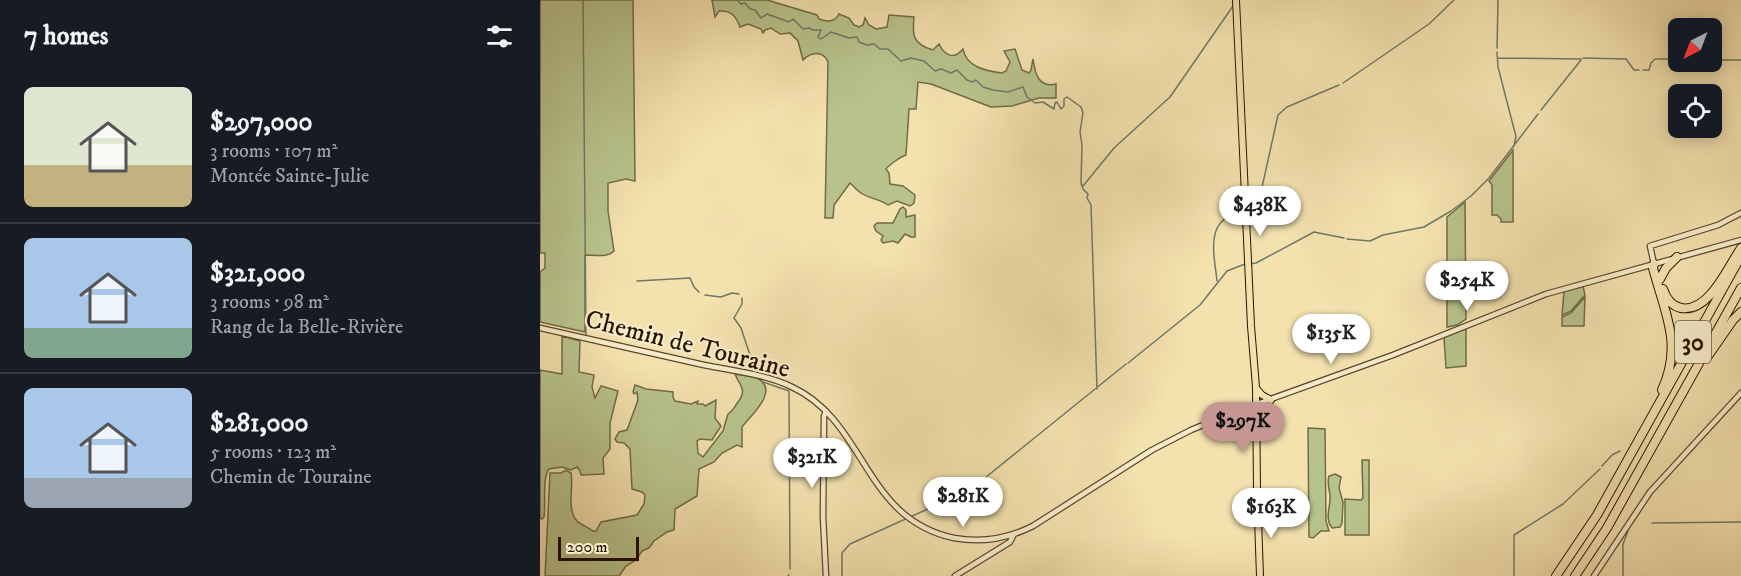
<!DOCTYPE html>
<meta charset="utf-8">
<style>
body{margin:0;font-family:"IM FELL DW Pica",serif;background:#242831;color:#f1f3f6;height:100vh;display:flex;flex-direction:column;font-size:22px;white-space:nowrap}
*{box-sizing:border-box;margin:0}
p{font-size:20px;color:#9ea1a6}
.icon{flex:none;width:33px;height:33px;fill:none;stroke:currentColor;stroke-width:2;stroke-linecap:round;stroke-linejoin:round}
.map{position:relative;flex:1;overflow:hidden}
.panel{display:flex;flex-direction:column;background:#171b24;width:540px}
.panel>*{flex:none}
.needle{width:39px;rotate:222deg}
.controls{position:absolute;left:1128px;top:18px;display:grid;gap:12px}
.controls a{display:grid;place-items:center;width:54px;height:54px;border-radius:9px;background:#171b24;box-shadow:0 3px 15px #0003;font-size:30px}
.scale{position:absolute;left:18px;bottom:15px;width:81px;box-sizing:border-box;padding-left:6px;border:3px solid #2a1300;border-top:0;font-size:16px;line-height:21px;white-space:nowrap;color:#2a1300;-webkit-text-stroke:4px #f7ecca;paint-order:stroke}
.price{position:absolute;translate:-50% -51px;padding:0 14px;border-radius:21px;background:#fff;color:#222;font-size:20px;line-height:39px;filter:drop-shadow(0 2px 3px #0008)}
.price::after{content:'';position:absolute;left:50%;top:36px;width:18px;height:14px;margin-left:-9px;background:inherit;clip-path:polygon(0 0,100% 0,50% 100%)}
.price.on{background:#c59692;color:#111}
ul{padding:0;list-style:none}
li{display:flex;align-items:center;gap:18px;height:150px;padding:0 24px}
li+li{border-top:2px solid #363941}
li span{display:grid;place-items:center;flex:none;width:168px;height:120px;border-radius:9px;color:#555}
li>.icon{margin-inline-start:auto}
span .icon{width:72px;height:72px;fill:#fffc;stroke-width:1}
li b{font-size:26px}
h2{display:flex;justify-content:space-between;align-items:center;height:72px;padding:0 24px;font-size:26px}
main{display:flex;flex:1;min-height:0}
.map>svg:first-child{display:block}
.green{fill:#b8c38c;stroke:#716b46;stroke-width:1.5}
.lines{fill:none;stroke-linecap:round;stroke-linejoin:round}
.stream{stroke:#6e7a65;stroke-width:1.5}
.minor-casing{stroke:#5c462c;stroke-width:7}
.major-casing{stroke:#2a1300;stroke-width:8}
.highway-casing{stroke:#2a1300;stroke-width:10}
.minor{stroke:#f7ecca;stroke-width:4.5}
.major{stroke:#f3e1ae;stroke-width:6}
.highway{stroke:#f3e1ae;stroke-width:8}
.labels{text-anchor:middle;stroke-width:4.5;stroke-linejoin:round;paint-order:stroke}
.shield{fill:#f7ecca;stroke:#68543d;stroke-width:1.5}
.shield-label{font-size:24px;font-weight:bold;fill:#2a1300}
.street-label{font-size:26px;fill:#2a1300;stroke:#f7ecca}
</style>
<main>
<section class="panel">
<h2>7 homes<svg class="icon" aria-label="filters" viewBox="0 0 24 24"><path d="M4 7h16M4 17h16"/><circle cx="9" cy="7" r="2"/><circle cx="15" cy="17" r="2"/></svg></h2>
<ul>
<li><span style="background:linear-gradient(#dfe7d0 65%,#c2b280 0)"><svg class="icon" aria-label="home" viewBox="0 0 24 24"><path d="M3 11l9-7 9 7M6 9v11h12V9"/></svg></span><div><b>$297,000</b><p>3 rooms · 107 m²</p><p>Montée Sainte-Julie</p></div></li>
<li><span style="background:linear-gradient(#a9c7e8 75%,#7fa58c 0)"><svg class="icon" aria-label="home" viewBox="0 0 24 24"><path d="M3 11l9-7 9 7M6 9v11h12V9"/></svg></span><div><b>$321,000</b><p>3 rooms · 98 m²</p><p>Rang de la Belle-Rivière</p></div></li>
<li><span style="background:linear-gradient(#a9c7e8 75%,#9aa5b1 0)"><svg class="icon" aria-label="home" viewBox="0 0 24 24"><path d="M3 11l9-7 9 7M6 9v11h12V9"/></svg></span><div><b>$281,000</b><p>5 rooms · 123 m²</p><p>Chemin de Touraine</p></div></li>
</ul>
</section>
<div class="map">
<svg width="1201" height="576" viewBox="0 0 1201 576">
<rect width="100%" height="100%" fill="#f3e1ae"/>
<filter id="stains"><feTurbulence type="fractalNoise" baseFrequency=".00333" numOctaves="4"/><feColorMatrix values="0 0 0 0 .2 0 0 0 0 .09 0 0 0 0 .02 0 0 0 .5 -.17"/></filter>
<radialGradient id="worn" r=".72"><stop offset=".6" stop-color="#630" stop-opacity="0"/><stop offset="1" stop-color="#630" stop-opacity=".3"/></radialGradient>
<path class="green" d="M0,0H93L95,181L86,179L68,183V211L74,251C67,258 55,255 45,255V332L0,322V272L5,268V253H0Z
M172,0H227L277,15L279,19C287,22 295,22 299,14L309,18L314,25L319,27L323,25L325,18L329,25L336,29L347,27L349,15L374,17C372,36 373,44 393,50L399,44C405,56 414,60 423,49C426,67 446,71 462,73L466,71L470,62L464,51L475,49L482,70L489,73L491,70L493,59C495,73 498,88 516,84V98H499L472,106L451,107L391,84L378,82L376,109H369L366,155C360,157 349,165 346,169L349,173L350,184L363,186L375,195L374,203L370,206L357,201L348,205C340,199 330,199 321,193C317,191 314,186 310,183L294,205L293,218H285L288,62C283,50 271,52 263,60L258,41L250,33L240,34L231,28L225,30L223,33L221,29L208,24L200,27C196,16 191,10 179,11L175,17Z
M973,150V222H961V219L957,215H952V185L949,181Z
M925,202L926,319L917,325L907,327V217Z
M363,207L366,210V217L375,215V237H371L365,234L358,243L353,241L343,243L341,240L343,236L336,231L334,226L337,223H353L360,209Z
M1043,286L1045,295L1031,311L1022,315L1024,291Z
M1045,297L1044,326H1022V317L1031,313Z
M926,328V366L906,368L904,337Z
M22,336L40,341L39,372L54,375L52,387L55,398L61,386L78,391L70,423V449L63,458L64,474L41,475L40,471L37,467L31,470L22,467L9,469C2,477 6,505 4,517L2,519L0,518V370L22,374Z
M195,374C202,375 212,376 219,379C239,392 210,416 202,427V447L197,445L182,453L174,462L159,469L157,496L135,509L134,530L127,532L114,541L109,548L102,551L96,560L86,566L79,576H5L10,473H21L26,470L31,473C34,487 26,509 37,521C41,525 48,527 53,531H56L61,522L97,515L104,504L105,495L102,492L92,489L90,449L84,443L77,442L75,439L79,432L87,430L98,400L97,392L94,394L93,392L95,385L106,389L133,392V397L135,401L151,404L158,401L157,404H163L165,406L176,400L175,418L181,426L172,440L160,439L157,441L158,453L163,457L183,431L188,414C194,410 194,407 198,402C208,389 199,385 195,374Z
M768,428L785,429L786,521L789,531H781L773,538L769,537Z
M822,460H829V535H805V499L821,500L823,498Z
M795,474L801,477L799,488L803,502L802,523L800,527L792,528C784,518 791,507 790,495C789,488 787,483 789,476Z"/>
<g class="lines">
<path class="stream" d="M43,0L46,335
M187,0H189
M191,0H197L201,4L205,3L210,9L215,10L221,18L227,14L249,22L253,19L263,29L269,28L273,30H281L278,37L281,39L291,32L309,38L317,37L319,42L327,45L334,44L340,49H348L361,61L371,58L384,61L395,71L401,69L411,73L417,70L427,80L432,82L436,80L443,87L453,90L468,92L483,87L487,97L495,103L503,102L514,109L515,103L517,102L521,109L524,106V99L527,97L541,107L543,113L540,132L542,145L541,183L543,189L548,194L547,198L551,205L557,389
M957,48L958,0
M957,52L958,67L974,129L976,136L974,146
M958,58L1041,59
M1043,58L1086,59L1094,70H1099
M1172,60H1201
M1103,70H1109L1111,63L1115,59H1138
M803,83L889,24L914,0
M1001,110L1041,60
M543,186L574,148L630,97L693,6
M707,211L715,208L719,201L738,115L747,107L799,85
M807,239L830,241L843,235L884,227L911,211L931,196L949,178L998,114
M710,264L716,263L774,232L804,238
M97,281L150,278L154,287L159,292
M677,281C674,252 664,219 702,212
M165,295L181,297L192,293L199,294
M202,298V304L194,318L201,328L215,370
M588,363L660,305L687,271L705,264
M223,382L249,391L250,569
M1062,466L1072,455L1080,451
M1112,523L1201,522
M248,576L249,575
M302,576V553L310,544L430,490L586,364
M974,576V535L1023,504L1060,469
M1083,576V544L1088,531"/>
<defs>
<path id="minor" d="M1114,264L1110,246L1178,225L1201,213
M0,328C55,340 109,353 164,365C193,371 225,374 252,387C327,422 323,519 414,538C441,543 469,538 493,526L612,450L651,430L692,413L853,355L1006,294L1201,240
M286,576L283,516L284,416L286,411
M415,576L470,542L474,534
M1054,576L1110,492L1201,393"/>
<path id="major" d="M696,0L711,326L716,387L717,492
M716,388L722,395L731,400
M717,490L720,576"/>
<path id="highway" d="M1114,264L1113,268C1125,314 1143,344 1122,390
M1120,279L1126,268L1137,257
M1123,289C1126,298 1131,306 1141,308C1169,313 1188,267 1201,248
M1168,356L1193,320L1201,312
M1016,576L1057,515L1201,256
M1035,576L1067,528L1201,288"/>
</defs>
<use href="#minor" class="minor-casing"/>
<use href="#major" class="major-casing"/>
<use href="#highway" class="highway-casing"/>
<use href="#minor" class="minor"/>
<use href="#major" class="major"/>
<use href="#highway" class="highway"/>
</g>
<g class="labels">
<rect class="shield" x="1135" y="321" width="36" height="42" rx="4.5"/>
<g class="shield-label">
<text x="1153" y="350">30</text>
</g>
<g class="street-label">
<text transform="translate(148 343) rotate(14)" y="9">Chemin de Touraine</text>
</g>
</g>
<rect width="100%" height="100%" filter="url(#stains)"/>
<rect width="100%" height="100%" fill="url(#worn)"/>
</svg>
<div class="controls">
<a><svg class="needle" viewBox="-14 -14 28 28"><path d="M0-13l5 13h-10z" fill="#e53935"/><path d="M0 13l5-13h-10z" fill="#9ea1a6"/></svg></a>
<a><svg class="icon" aria-label="locate" viewBox="0 0 24 24"><circle cx="12" cy="12" r="6"/><path d="M12 2v4M12 18v4M2 12h4M18 12h4"/></svg></a>
</div>
<div class="scale">200 m</div>
<b class="price" style="left:720px;top:237px">$438K</b>
<b class="price" style="left:927px;top:312px">$254K</b>
<b class="price" style="left:791px;top:365px">$135K</b>
<b class="price on" style="left:703px;top:453px">$297K</b>
<b class="price" style="left:272px;top:489px">$321K</b>
<b class="price" style="left:423px;top:528px">$281K</b>
<b class="price" style="left:731px;top:539px">$163K</b>
</div>
</main>
